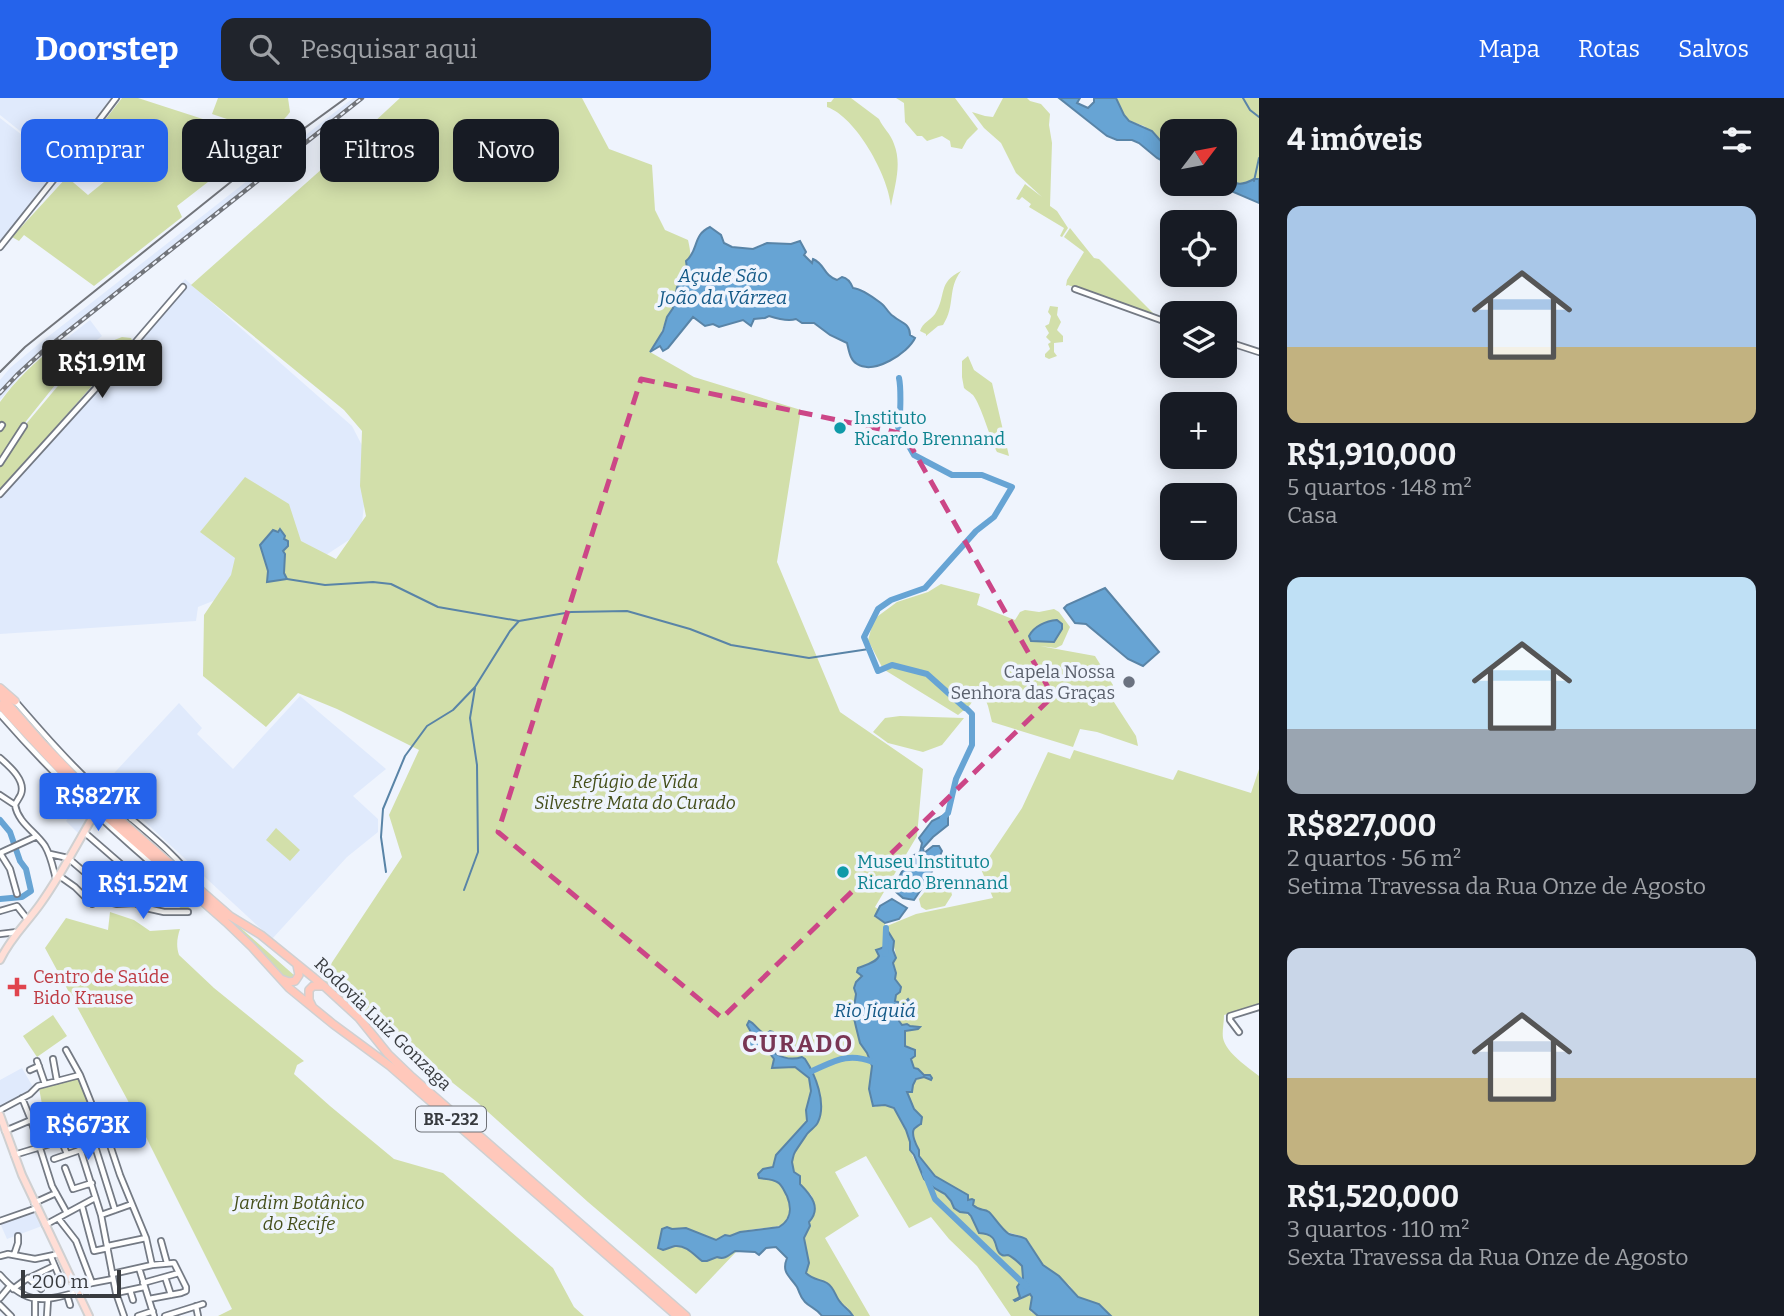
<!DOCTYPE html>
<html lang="pt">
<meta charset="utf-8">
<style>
body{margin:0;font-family:Bitter,serif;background:#20242c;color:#f1f3f6;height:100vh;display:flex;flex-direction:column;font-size:26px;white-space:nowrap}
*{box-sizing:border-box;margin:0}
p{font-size:23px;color:#9ea1a6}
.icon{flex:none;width:38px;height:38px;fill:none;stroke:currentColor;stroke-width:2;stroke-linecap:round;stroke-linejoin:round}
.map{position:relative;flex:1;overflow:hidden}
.side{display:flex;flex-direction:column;background:#171b24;width:525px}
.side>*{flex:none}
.hud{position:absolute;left:21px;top:21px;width:665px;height:63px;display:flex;gap:14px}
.needle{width:46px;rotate:58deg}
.buttons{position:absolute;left:1160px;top:21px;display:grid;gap:14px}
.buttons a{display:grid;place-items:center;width:77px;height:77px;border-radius:14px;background:#171b24;box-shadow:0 4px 18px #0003;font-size:35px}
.scale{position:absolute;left:21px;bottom:18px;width:100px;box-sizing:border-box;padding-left:7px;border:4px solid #383b3f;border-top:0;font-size:19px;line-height:24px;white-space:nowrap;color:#383b3f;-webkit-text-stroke:5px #eff4fd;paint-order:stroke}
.price{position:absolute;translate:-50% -60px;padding:0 16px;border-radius:7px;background:#2563eb;color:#fff;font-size:23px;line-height:46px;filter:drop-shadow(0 2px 4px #0008)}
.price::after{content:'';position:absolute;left:50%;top:42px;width:21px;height:16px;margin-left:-10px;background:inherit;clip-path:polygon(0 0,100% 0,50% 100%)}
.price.on{background:#222;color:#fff}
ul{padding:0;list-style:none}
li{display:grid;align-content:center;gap:14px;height:371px;padding:0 28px}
li span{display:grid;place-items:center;height:217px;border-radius:14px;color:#555}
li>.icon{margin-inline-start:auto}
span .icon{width:126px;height:126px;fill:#fffc;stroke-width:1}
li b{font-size:30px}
h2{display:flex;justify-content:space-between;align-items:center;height:84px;padding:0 28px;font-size:30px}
.chip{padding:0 24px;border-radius:14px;background:#171b24;box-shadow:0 4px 18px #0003;font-size:24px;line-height:63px}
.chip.on{background:#2563eb;color:#fff}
header{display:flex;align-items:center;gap:42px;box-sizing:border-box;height:98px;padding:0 35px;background:#2563eb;color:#fff}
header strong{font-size:33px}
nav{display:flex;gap:38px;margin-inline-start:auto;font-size:24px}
.search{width:490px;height:63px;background:#20242c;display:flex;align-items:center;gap:18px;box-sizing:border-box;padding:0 24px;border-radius:14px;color:#9ea1a6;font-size:26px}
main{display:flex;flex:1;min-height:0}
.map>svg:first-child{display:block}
.built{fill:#e0eafc}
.green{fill:#d2dfaa;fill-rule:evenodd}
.water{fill:#67a4d4;stroke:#5984a7;stroke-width:2}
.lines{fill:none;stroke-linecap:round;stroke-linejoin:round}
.stream{stroke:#5984a7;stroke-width:2}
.river{stroke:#67a4d4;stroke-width:6}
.minor-casing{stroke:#747a84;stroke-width:8}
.major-casing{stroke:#cfd0d1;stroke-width:10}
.highway-casing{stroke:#cfd0d1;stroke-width:10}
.minor{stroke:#fff;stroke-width:4.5}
.major{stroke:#ffded6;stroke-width:6}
.highway{stroke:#ffc8bb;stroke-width:7}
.tram{stroke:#72757b;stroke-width:2}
.rail-casing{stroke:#72757b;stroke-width:4.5}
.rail{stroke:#eff4fd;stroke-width:2;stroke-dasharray:5;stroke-linecap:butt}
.marked{fill:none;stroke:#cc4687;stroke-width:5;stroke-dasharray:14 9;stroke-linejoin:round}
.culture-dot{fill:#0f9aa8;stroke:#eff4fd;stroke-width:2.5}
.worship-dot{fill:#6b7280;stroke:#eff4fd;stroke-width:2.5}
.health-dot{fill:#e0444e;stroke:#eff4fd;stroke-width:2.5}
.labels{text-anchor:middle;stroke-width:7;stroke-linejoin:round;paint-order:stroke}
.shield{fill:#eff4fd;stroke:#6f7278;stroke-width:2}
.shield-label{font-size:16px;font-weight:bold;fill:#383b3f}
.culture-label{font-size:18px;fill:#0d838f;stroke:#eff4fd;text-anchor:start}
.worship-label{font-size:18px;fill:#5b616d;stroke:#eff4fd;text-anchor:end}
.park-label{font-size:18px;font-style:italic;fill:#454f1b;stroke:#eff4fd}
.health-label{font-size:18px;fill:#be3a42;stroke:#eff4fd;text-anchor:start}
.street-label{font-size:18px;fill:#383b3f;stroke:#eff4fd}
.water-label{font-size:19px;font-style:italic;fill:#145987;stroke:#eff4fd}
.district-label{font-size:24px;font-weight:bold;letter-spacing:2px;fill:#793654;stroke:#eff4fd}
</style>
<header>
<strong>Doorstep</strong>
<div class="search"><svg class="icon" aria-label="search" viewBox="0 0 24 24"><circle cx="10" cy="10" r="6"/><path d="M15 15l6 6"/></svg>Pesquisar aqui</div>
<nav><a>Mapa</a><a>Rotas</a><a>Salvos</a></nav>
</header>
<main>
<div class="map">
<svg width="1259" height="1218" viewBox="0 0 1259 1218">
<rect width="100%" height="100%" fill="#eff4fd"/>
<path class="built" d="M0,0H111L67,60L48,47L44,52L0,17Z
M353,0H366L44,255L22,276L0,302V282L10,270L40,245Z
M0,20L61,67L0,145Z
M185,181L352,328L369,361L361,434L323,459L198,509L196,523L0,536V395Z
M90,222L102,238L70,263L58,247Z
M300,598L386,671L353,698L378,721V734L347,759L272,841L104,686L179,605L202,630L197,636L233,671Z
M78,707L86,715L87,721L79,736L66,723Z
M22,970L33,989L30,994L0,1010V982Z
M35,1113L42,1128L7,1141L0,1125Z"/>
<path class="green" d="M122,0H138L258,39L262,42L177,108L182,119L94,188L24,137L19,143L12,139L67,79L88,97L104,84L93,77L95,67L80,61L107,25L105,22Z
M218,0H288L290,14C283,24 272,32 260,32L212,16Z
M400,0H582L609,51L652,67L655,112L665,132L688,142C691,155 693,165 681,175V182L677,189L673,209L667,219L659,240L650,254L694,279L801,312L777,464L840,614L923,671L917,738L875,809L878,811L875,819L885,825C885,828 885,830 885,833C885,840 890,843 884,850L878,851L876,853L879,858C876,865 865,867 858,870L859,876L862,878L854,887L856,896L853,916L860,945L867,955L872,968L869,991L872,1007L875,1009C895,1000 905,1025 909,1040C910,1044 909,1048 910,1051C911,1055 922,1077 924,1080C934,1093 947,1093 954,1110C972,1119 971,1115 979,1135C993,1135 996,1146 1001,1157L1010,1158L1022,1168L1024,1180L1017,1189L1020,1199L1019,1203L1029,1196L1032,1198L1031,1214L1038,1218H1011L977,1168L949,1141L931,1119L909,1130L866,1058L835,1074L859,1118L825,1140L870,1218H853L847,1209L839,1204L832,1190L828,1185L808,1178L806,1175C807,1171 809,1166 808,1162C807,1150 801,1142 809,1131V1125L813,1119C813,1114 814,1106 813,1101C811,1094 804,1092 801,1086C797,1080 793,1071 792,1064C793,1061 793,1057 795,1054C796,1052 805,1038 807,1036C811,1031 816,1029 818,1024C827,1005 815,976 805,961C780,962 772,958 770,933L766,936L747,927L752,936L748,948L765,949L774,962L772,970L795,969L809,980L811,993L806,1012L807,1023L776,1057L774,1068L768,1081L778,1084L783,1089L789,1102L791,1113L783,1127C768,1131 747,1130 733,1137L737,1153L696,1196L588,1104L477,1004L321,881L402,759L389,717L419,652L337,611L298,595L266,629L203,578L204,517L231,477L235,460L200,434L245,379L289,406L301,443L336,461L366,418L360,388L362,333L344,312L191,187L359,38ZM280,432L285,438V449L283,453L285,456L284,475L286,480L267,483L268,473L260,447L269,436L278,435Z
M834,0H851L879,21C883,30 891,36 894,46C902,66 895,87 891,108C888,77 856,19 827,9V4H831Z
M896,0H955L978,31L967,42L962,51L951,49L950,43L942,38L927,43L922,38H917L905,24L904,5Z
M1003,0H1027L1030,3L1041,6L1050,16L1049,27L1052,45L1050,108L1057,113L1068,130L1062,139L1060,138L1064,130L1029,109L1031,106L1022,99L1019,102L1016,101L1025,86L1042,99L1016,75L1001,45L984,30L972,14L985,18L993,19Z
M1116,0H1259V81H1254C1240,88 1239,87 1225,80V33H1172V54L1144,28L1129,23L1124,17Z
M1070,130L1094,160L1099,161L1156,218L1068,187L1066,188L1067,182L1084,154L1064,139Z
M961,173C947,191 956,207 943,227L938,228L926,238V236L920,233C923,224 930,223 935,216C947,197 937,185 961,173Z
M1050,208L1058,209L1057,217L1061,224L1057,232L1063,238V244L1054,245V254L1057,258L1049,261L1045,259V256L1050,251L1048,246L1051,244L1046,239L1049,235L1045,228L1049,226L1051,218L1048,214Z
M122,239L131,240L132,242L0,393V367L11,352L26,326L83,258L94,250Z
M58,247L70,263L68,271L23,327L0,363V304C15,283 36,262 58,247Z
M968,258L974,272L992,285L1009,358L997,354C990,340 981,307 973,297C972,296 965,291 964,290L962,279V263Z
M941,486L980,496L977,507L1015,522L1020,514L1025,512L1039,514L1054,511L1059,514L1070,529L1062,547L1056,550L1040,548L1095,558L1113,587L1112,601L1136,638L1138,648L1097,634L1080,631L1073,649L992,624L988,608L981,590L970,607L958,617L883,571L868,542L874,521L897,504L928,494Z
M900,618L964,620L942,647L923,654L888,645L873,634L885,620Z
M1074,652L1173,682L1178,672L1251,695L1259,671V907L1224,917C1224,925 1222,933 1223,940C1226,955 1248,969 1259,978V1218H1111L1102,1208L1078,1199L1069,1187L1043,1167L1029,1144L1024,1139L1007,1134L984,1113L977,1112L973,1107L971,1102H968V1097L935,1078L918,1056L919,1052C915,1046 913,1037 914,1030L919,1028C917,1013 911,1007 907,994C914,986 916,977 929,979L930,977H924L918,971L914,970L911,963L914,959L913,950L905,948L904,941L905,933L917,931L918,928H910L907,926L902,927L899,923L900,916L907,917L913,908L909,901L906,903L908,907L905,910L898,908V904L895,903L896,897L899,895L893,865C901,854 888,840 887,828L916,816L993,800L981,771L1022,710L1048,654L1070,661Z
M276,730L300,752L290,763L266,742Z
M935,781L951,793L952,797L945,808L926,812L921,809L919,801Z
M170,786L190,802V807L187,813H184L162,794Z
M218,813L226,817L295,878L288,881L283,879Z
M110,814L134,822L150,833L180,831C177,840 176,848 179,857L214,890L304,963L297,967L294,976L330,1008L394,1061L443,1075L553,1170L574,1209L584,1218H218L232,1211L127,1001L45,850L66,820L108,832Z
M53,917L67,938L37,959L23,938Z
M78,980L89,1006L44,1017L39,990Z"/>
<path class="water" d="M1059,0H1080L1077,5L1088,10L1094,4V0H1116L1124,17L1129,23L1152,33L1166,49L1172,54V68L1157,60L1139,45L1132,42H1117L1107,38Z
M1225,80C1238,87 1241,88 1254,81H1259V105L1215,86H1225Z
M710,129L721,137L724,145L732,149L753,151L767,145L791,146L800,143L806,154L804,157L812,165L813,161C825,166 823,177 837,182L842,179C848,180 851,185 853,190C863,191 874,200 882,206C886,209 888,215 893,218C901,225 910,225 910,237L915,240C908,255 874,277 857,266C850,262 849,253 847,245L830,237L814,225H802L796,221C788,224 778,221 769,218L765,220L754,221L751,228L743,222L719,229L713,226L705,228L693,219L668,250L663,253L660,248L650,254L663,233L667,219L673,210L677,189L681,182V175L687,170L686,163C699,153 692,137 710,129Z
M280,431L285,438L284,441L288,443V448L283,453L285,456L284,475L287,481L267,484L268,473L260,447L273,432L278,434Z
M1105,490L1159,554L1143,568L1128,561L1086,526L1075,525L1064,510L1067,507Z
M1057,522L1062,526V531L1054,544L1031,543L1029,538C1034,528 1046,523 1057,522Z
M948,715V727L933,739L923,750L924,755L933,748H939L942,753C935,771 925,786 914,802L903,800L896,794L895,787L909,760L920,754L922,745L919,740L932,723Z
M892,801L907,810L899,821L885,825L875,818L880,808Z
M886,830L894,843L893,852L896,860L893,865L896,875L895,881L901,889L900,894L896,897L895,903L898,904V908L905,910L907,907L906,903L908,901L913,908L907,917L900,916L899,923L902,927L907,926L910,928L920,929L918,931L905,933V948L915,952V958L911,961L914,970L918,971L924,977H930L932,980L931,982L924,979L916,981L913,987L912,994H907L914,1011L922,1019L921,1026C920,1026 915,1030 914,1031C911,1036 916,1047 919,1052V1058L935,1078L968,1097V1102L972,1101L974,1102L973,1107C981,1114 983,1110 989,1114C992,1116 1002,1132 1009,1136C1014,1138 1021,1138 1026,1141L1043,1167L1059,1178L1078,1199L1099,1206L1111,1218H1038L1030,1211L1032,1199L1030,1196L1015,1203L1014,1202L1020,1199L1017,1189L1023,1180L1022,1168C1018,1164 1013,1159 1008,1157C1006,1157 1004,1158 1002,1157C992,1153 1002,1136 979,1135L971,1118L968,1115L960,1114L954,1110L951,1103L945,1096L934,1090L924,1081L914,1057L910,1052V1044L906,1032L894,1010L885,1007L873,1008L869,991L872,968L867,955L860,945L856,929L853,916L856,896L854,890L856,884L862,878L857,874L858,870C865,867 876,865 879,858L876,852C890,848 888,846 885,833Z
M749,923C756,926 758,934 766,936L770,933L773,934L771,945L776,956C785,961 793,962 802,959L805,961C815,976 827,1005 818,1024C816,1029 811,1031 807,1036C805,1039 796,1052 795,1054C793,1057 793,1061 792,1064L794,1074L800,1078V1086C811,1097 822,1110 809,1124L810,1128L804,1140L809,1165L806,1175C813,1182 820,1181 827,1185C835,1190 835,1199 841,1205C845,1210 849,1211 853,1218H822C816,1210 811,1210 805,1204C800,1199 800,1195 797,1189C790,1178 781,1175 787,1160L776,1149L766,1150L759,1157L755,1154L735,1153C729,1157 725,1162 717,1159L707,1163H702C694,1157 687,1147 675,1148C671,1149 667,1151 663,1152L658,1150L662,1131L667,1129L672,1131L686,1130L716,1142L725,1137L730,1138L740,1134L779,1129C791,1122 792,1110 787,1098C784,1093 782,1086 777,1084C773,1081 764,1081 759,1080L758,1076L763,1071L773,1069L776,1057L807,1023L806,1012L811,993L809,980L795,969L772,970L774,961L765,949C759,947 755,948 751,953L747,952L752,936L747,927Z"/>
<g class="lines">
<path class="stream" d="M1243,0L1250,12L1259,19
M1254,83L1259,60
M287,481L325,487L373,484L391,486L438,509L519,523L571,514L627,513L690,531L731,547L809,560L869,551
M386,774L381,739L383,711L405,658L427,628L453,612L475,589L510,533L519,523
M464,792L478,754L477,667L470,620L475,590"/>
<path class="river" d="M899,280C901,289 901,321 898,329L914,357L952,377H982L1012,389L994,419L976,433L925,490L891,502L878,511L864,539L878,573L892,567L927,576L965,610
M943,720L948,715L956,681L972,647V616L967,611
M0,722L10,734L20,763L26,771L31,793L22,799L0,801
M885,856L886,830
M812,973C835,963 848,954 873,964
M925,1076L935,1101L1026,1188"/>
<defs>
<path id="minor" d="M0,149L66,66L116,0
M1075,191L1172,226
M1225,243L1259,254
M0,330L2,327
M0,365L24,328
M0,396L96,290L183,189
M15,603C41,633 67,663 96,690C130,722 171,749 198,787
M0,616C59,684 124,744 194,801
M0,660C9,668 26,682 21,696C21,697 15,706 15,707
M0,697L15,707C18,725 36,734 45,748C51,758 53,770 56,781
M131,721L136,716
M84,734L137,780L153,792L154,797L146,810
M0,755L10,771L17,796
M0,755L35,739
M50,756L68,760L89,778L111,790L135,805
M58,777L75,789L92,806L101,802L117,806L135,805L146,810L164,814H188
M0,813L17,808L28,822
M0,836L17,834
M1239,934L1230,922V918L1259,909
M66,952L80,977L92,1007L105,1032L120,1077L146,1140L152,1167
M53,961L57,983
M37,963L45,986
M30,972L39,968
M22,1000L31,1022L52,1088L67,1115
M83,1010L115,1112
M0,1012L30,996L38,988L80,977
M68,1013L101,1117L116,1195L124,1218
M51,1018L67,1056
M5,1033L31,1022L92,1007
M14,1057L60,1043
M54,1061L80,1052
M65,1070L73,1091L92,1085
M34,1105L56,1095
M82,1108L94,1153L108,1150
M101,1117L132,1106
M58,1120L76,1143L92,1185
M0,1123L37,1110
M45,1127L95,1100
M161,1143L167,1165
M108,1148L146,1140
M14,1157L18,1145V1138
M0,1158L8,1156L35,1161L59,1156
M51,1159L62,1185
M139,1170L154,1218
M112,1176L152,1167L174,1165L186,1189V1193L181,1195L149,1201
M0,1177C26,1207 43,1204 77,1194
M165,1179L171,1197
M28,1180L41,1191
M143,1185L179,1175
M76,1190L92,1185L113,1181
M13,1191L25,1182L54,1168
M130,1192L133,1202
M116,1195L144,1189
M67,1197L70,1207
M0,1200L10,1188
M0,1207L11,1218
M196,1208L198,1218
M35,1218V1200
M47,1218L48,1201
M138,1218L153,1213
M165,1218L203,1206"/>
<path id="major" d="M0,862C11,839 27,825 41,805C61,777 78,744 95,715
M0,1017L22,1077L89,1218"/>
<path id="highway" d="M0,590L15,603
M0,597L43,646L96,701L230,818L261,837L324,888L359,920L388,956L412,979L686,1218
M0,607L93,707L226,824L252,849L289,890L333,926L390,968L677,1218
M281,881L289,884L295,883L299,877L297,867
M312,908L309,902V892L313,888H324"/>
</defs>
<use href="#minor" class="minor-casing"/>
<use href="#major" class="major-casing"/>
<use href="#highway" class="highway-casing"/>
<use href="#minor" class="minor"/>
<use href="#major" class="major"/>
<use href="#highway" class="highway"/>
<path class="tram" d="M0,274L25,249L232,83L346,0"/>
<defs>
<path id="rail" d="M0,295L17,277L42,254L362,0"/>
</defs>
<use href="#rail" class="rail-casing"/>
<use href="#rail" class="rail"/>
</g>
<path class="marked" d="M641,281L904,336L1053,598L722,920L498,734Z"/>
<g class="culture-dot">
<circle cx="840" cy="330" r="7"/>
<circle cx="843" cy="774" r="7"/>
</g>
<circle class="worship-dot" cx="1129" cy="584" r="7"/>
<path class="health-dot" d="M13.5 878.5h7v7h7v7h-7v7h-7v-7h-7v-7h7z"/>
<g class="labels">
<rect class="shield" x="416" y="1008.5" width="70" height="25" rx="5"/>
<g class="shield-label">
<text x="451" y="1027">BR-232</text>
</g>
<g class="culture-label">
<text x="854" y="326">Instituto<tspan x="854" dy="21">Ricardo Brennand</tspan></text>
<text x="857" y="770">Museu Instituto<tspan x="857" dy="21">Ricardo Brennand</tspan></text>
</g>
<g class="worship-label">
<text x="1115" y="580">Capela Nossa<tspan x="1115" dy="21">Senhora das Graças</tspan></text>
</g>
<g class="park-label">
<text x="635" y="690">Refúgio de Vida<tspan x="635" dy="21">Silvestre Mata do Curado</tspan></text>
<text x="299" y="1111">Jardim Botânico<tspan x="299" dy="21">do Recife</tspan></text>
</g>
<g class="health-label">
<text x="33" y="885">Centro de Saúde<tspan x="33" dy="21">Bido Krause</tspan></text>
</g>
<g class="street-label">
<text transform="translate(383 926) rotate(44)" y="6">Rodovia Luiz Gonzaga</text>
</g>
<g class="water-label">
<text x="723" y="184">Açude São<tspan x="723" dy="22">João da Várzea</tspan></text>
<text x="875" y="919">Rio Jiquiá</text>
</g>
<g class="district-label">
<text x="798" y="954">CURADO</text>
</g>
</g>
</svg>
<div class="buttons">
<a><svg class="needle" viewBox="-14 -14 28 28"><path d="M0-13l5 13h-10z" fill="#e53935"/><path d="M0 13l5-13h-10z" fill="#9ea1a6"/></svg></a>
<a><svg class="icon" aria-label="locate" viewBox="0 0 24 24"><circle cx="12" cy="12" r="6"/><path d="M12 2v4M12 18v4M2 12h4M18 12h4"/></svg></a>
<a><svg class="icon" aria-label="layers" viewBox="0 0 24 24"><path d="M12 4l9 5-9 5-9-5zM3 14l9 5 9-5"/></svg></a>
<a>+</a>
<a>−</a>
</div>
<div class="scale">200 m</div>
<b class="price on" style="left:102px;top:302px">R$1.91M</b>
<b class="price" style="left:98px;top:735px">R$827K</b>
<b class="price" style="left:143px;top:823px">R$1.52M</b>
<b class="price" style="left:88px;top:1064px">R$673K</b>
<div class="hud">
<a class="chip on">Comprar</a>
<a class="chip">Alugar</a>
<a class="chip">Filtros</a>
<a class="chip">Novo</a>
</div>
</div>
<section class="side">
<h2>4 imóveis<svg class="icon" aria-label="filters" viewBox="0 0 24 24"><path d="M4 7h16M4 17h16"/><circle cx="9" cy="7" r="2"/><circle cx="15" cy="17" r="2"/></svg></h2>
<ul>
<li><span style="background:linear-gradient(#a9c7e8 65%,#c2b280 0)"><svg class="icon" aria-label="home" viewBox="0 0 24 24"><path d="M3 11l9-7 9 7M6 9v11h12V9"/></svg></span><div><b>R$1,910,000</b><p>5 quartos · 148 m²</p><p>Casa</p></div></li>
<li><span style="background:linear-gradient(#bfe0f5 70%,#9aa5b1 0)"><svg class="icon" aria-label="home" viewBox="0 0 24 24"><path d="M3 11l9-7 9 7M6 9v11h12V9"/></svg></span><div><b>R$827,000</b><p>2 quartos · 56 m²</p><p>Setima Travessa da Rua Onze de Agosto</p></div></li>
<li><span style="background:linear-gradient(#c9d6e8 60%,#c2b280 0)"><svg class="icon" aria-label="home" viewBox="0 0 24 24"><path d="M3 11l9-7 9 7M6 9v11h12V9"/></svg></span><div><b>R$1,520,000</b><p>3 quartos · 110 m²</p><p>Sexta Travessa da Rua Onze de Agosto</p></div></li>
</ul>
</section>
</main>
